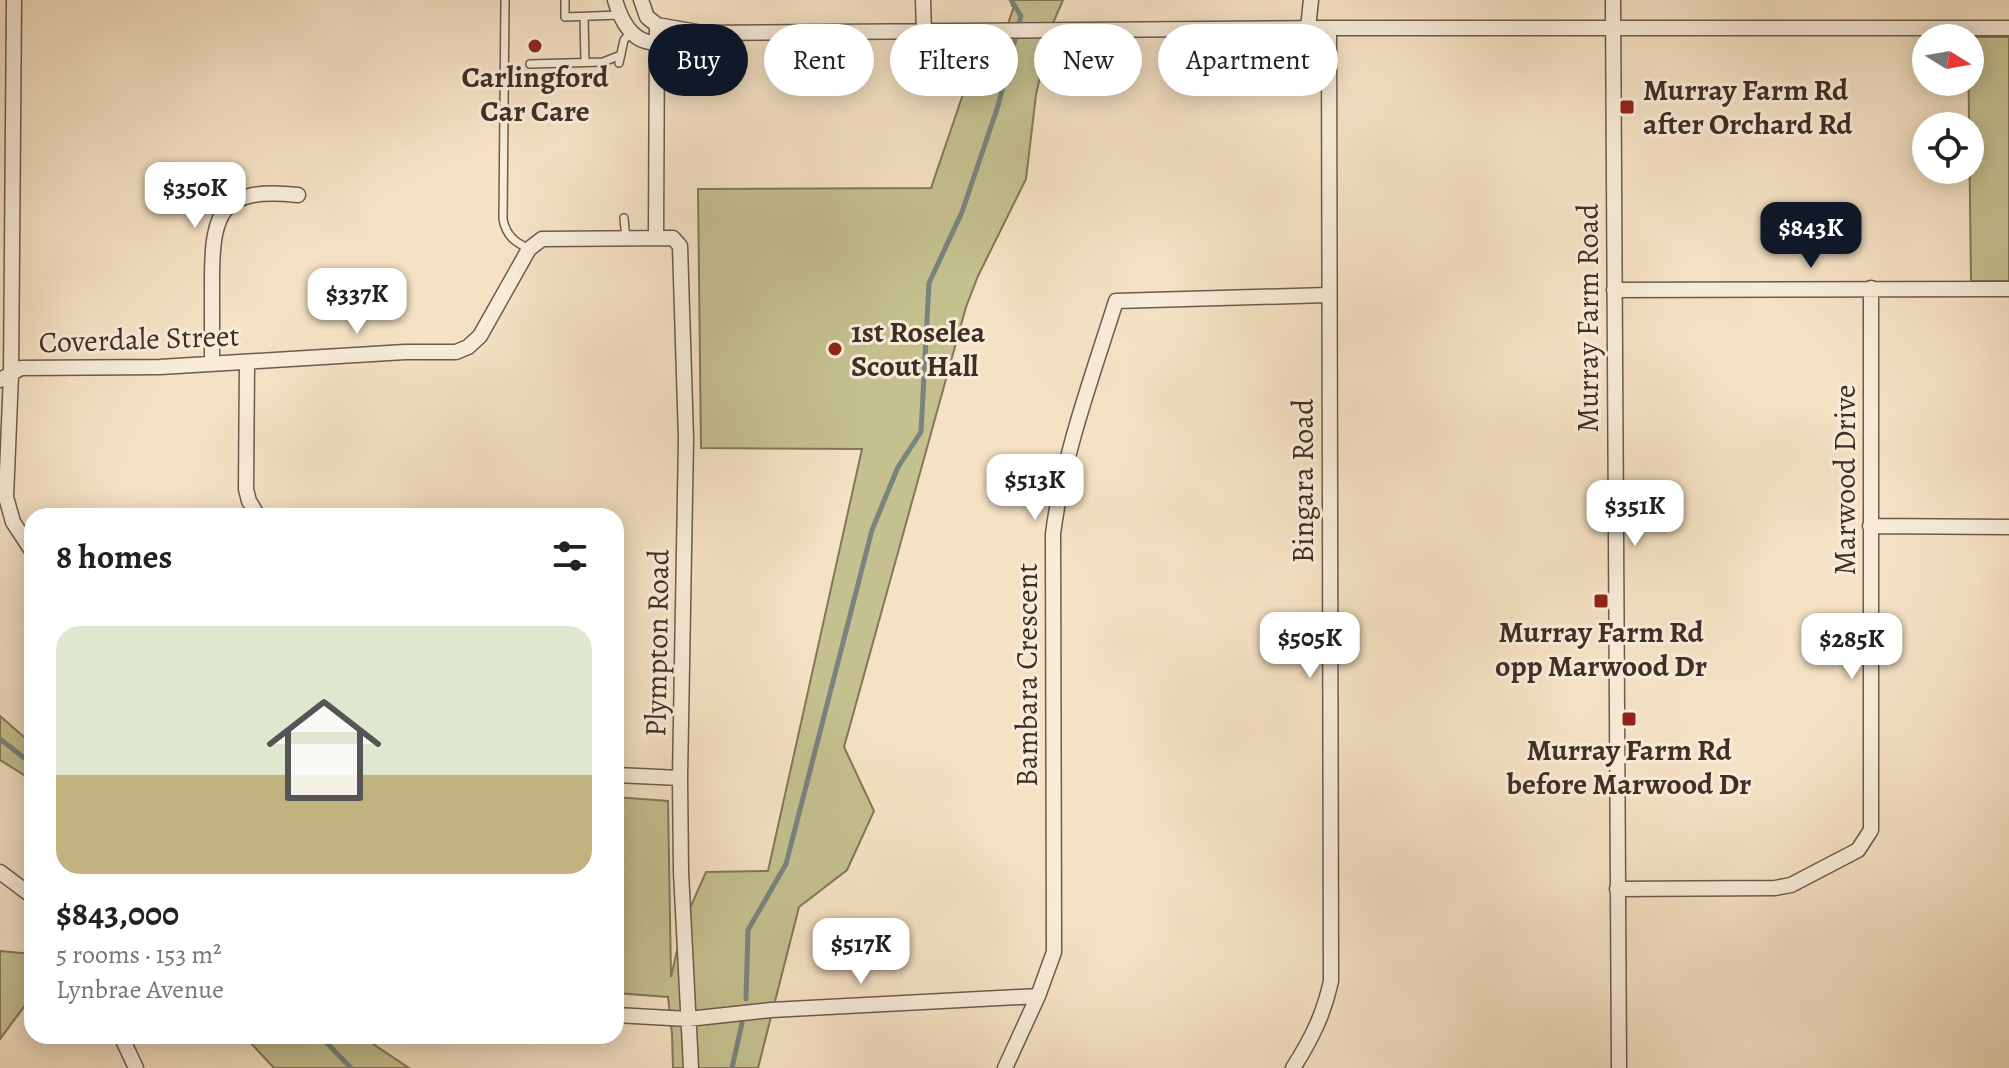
<!DOCTYPE html>
<meta charset="utf-8">
<style>
body{margin:0;font-family:Alegreya,serif;background:#f2f2f2;color:#222;height:100vh;display:flex;flex-direction:column;font-size:30px;white-space:nowrap}
*{box-sizing:border-box;margin:0}
p{font-size:26px;color:#767676}
.icon{flex:none;width:44px;height:44px;fill:none;stroke:currentColor;stroke-width:2;stroke-linecap:round;stroke-linejoin:round}
.map{position:relative;flex:1;overflow:hidden}
.panel{position:absolute;left:24px;top:508px;width:600px;height:536px;display:flex;flex-direction:column;background:#fff;border-radius:24px;box-shadow:0 4px 20px #0003}
.panel>*{flex:none}
.hud{position:absolute;left:648px;top:24px;width:760px;height:72px;display:flex;gap:16px}
.needle{width:52px;rotate:101deg}
.tools{position:absolute;left:1912px;top:24px;display:grid;gap:16px}
.tools a{display:grid;place-items:center;width:72px;height:72px;border-radius:50%;background:#fff;box-shadow:0 4px 20px #0003;font-size:40px}
.price{position:absolute;translate:-50% -68px;padding:0 18px;border-radius:16px;background:#fff;color:#222;font-size:26px;line-height:52px;filter:drop-shadow(0 2px 4px #0008)}
.price::after{content:'';position:absolute;left:50%;top:48px;width:24px;height:18px;margin-left:-12px;background:inherit;clip-path:polygon(0 0,100% 0,50% 100%)}
.price.current{background:#111827;color:#fff}
ul{padding:0;list-style:none}
li{display:grid;align-content:center;gap:16px;height:424px;padding:0 32px}
li+li{border-top:2px solid #e0e0e0}
li span{display:grid;place-items:center;height:248px;border-radius:24px;color:#555}
li>.icon{margin-inline-start:auto}
span .icon{width:144px;height:144px;fill:#fffc;stroke-width:1}
li b{font-size:34px}
h2{display:flex;justify-content:space-between;align-items:center;height:96px;padding:0 32px;font-size:34px}
.tag{padding:0 28px;border-radius:36px;background:#fff;box-shadow:0 4px 20px #0003;font-size:28px;line-height:72px}
.tag.current{background:#111827;color:#fff}
.map>svg:first-child{display:block}
.green{fill:#c4c08f;stroke:#82775a;stroke-width:2}
.lines{fill:none;stroke-linecap:round;stroke-linejoin:round}
.stream{stroke:#78847e;stroke-width:5}
.lane-casing{stroke:#6d5b4e;stroke-width:10}
.street-casing{stroke:#6d5b4e;stroke-width:17}
.lane{stroke:#f8ecd9;stroke-width:7}
.street{stroke:#f8ecd9;stroke-width:14}
.poi-dot{fill:#8f2418;stroke:#f8ecd9;stroke-width:3}
.labels{text-anchor:middle;stroke-width:6;stroke-linejoin:round;paint-order:stroke}
.poi-label{font-size:30px;font-weight:bold;fill:#402e26;stroke:#f8ecd9}
.street-label{font-size:30px;fill:#402e26;stroke:#f8ecd9}
</style>
<div class="map">
<svg width="2009" height="1068" viewBox="0 0 2009 1068">
<rect width="100%" height="100%" fill="#f5e2c4"/>
<filter id="stains"><feTurbulence type="fractalNoise" baseFrequency=".0025" numOctaves="4"/><feColorMatrix values="0 0 0 0 .2 0 0 0 0 .09 0 0 0 0 .02 0 0 0 .5 -.17"/></filter>
<radialGradient id="worn" r=".72"><stop offset=".6" stop-color="#630" stop-opacity="0"/><stop offset="1" stop-color="#630" stop-opacity=".3"/></radialGradient>
<path class="green" d="M1011,0H1063L1040,53L1045,54L1036,95L1026,179L978,276L966,307L844,747L874,811L847,870L799,907L758,1068H673L672,1034L668,997L616,993V797L668,801L671,977L683,924L706,872L768,871L862,449L701,448L698,189L931,188L977,53H998L1014,6H1012Z
M1968,37H2009V281H1971Z
M0,716L32,744V780L0,760Z
M0,951L32,954V996L0,1039Z
M236,1036H361L409,1068H274L248,1040Z"/>
<g class="lines">
<path class="stream" d="M0,739L32,764
M746,999L748,930L786,864L872,530L898,467L921,432L929,283L962,212L998,106L1021,16L1011,0
M320,1036L351,1068
M732,1068L742,1023"/>
<defs>
<path id="lane" d="M505,0L503,219C506,236 515,242 529,249
M565,0V17L620,15
M584,17L585,62
M619,63L624,40L630,33
M530,64L603,62L621,55
M624,218L626,239"/>
<path id="street" d="M14,0L11,375L6,497L13,522L32,551
M615,0C630,51 655,48 699,34
M641,0L647,17L657,25
M923,0L924,31
M1613,0L1619,1068
M657,25L703,33L1329,28H2009
M1308,28L1311,0
M656,238L657,25
M1614,290L2009,289
M212,362C212,335 212,308 212,280C212,210 222,187 298,195
M247,362L246,489L249,501L258,516
M0,380L21,368L160,367L405,352H456L468,347L480,336L529,249L542,239L673,238L680,246L686,438L680,778L681,872L691,1068
M1870,526L2009,527
M616,775L680,778
M0,872L32,896
M1617,889L1775,888L1791,885L1858,850L1871,830V288
M616,1015L688,1019L771,1010L1038,996
M121,1036L136,1068
M1005,1068L1038,996L1054,952L1053,534C1063,455 1092,377 1116,301L1328,295
M1293,1068C1311,1040 1324,1014 1331,981L1329,28"/>
</defs>
<use href="#lane" class="lane-casing"/>
<use href="#street" class="street-casing"/>
<use href="#lane" class="lane"/>
<use href="#street" class="street"/>
</g>
<g class="poi-dot">
<circle cx="535" cy="46" r="8"/>
<rect x="1619" y="99" width="16" height="16" rx="4"/>
<circle cx="835" cy="349" r="8"/>
<rect x="1593" y="593" width="16" height="16" rx="4"/>
<rect x="1621" y="711" width="16" height="16" rx="4"/>
</g>
<g class="labels">
<g class="poi-label">
<text x="535" y="87">Carlingford<tspan x="535" dy="34">Car Care</tspan></text>
<text x="1643" y="100" text-anchor="start">Murray Farm Rd<tspan x="1643" dy="34">after Orchard Rd</tspan></text>
<text x="851" y="342" text-anchor="start">1st Roselea<tspan x="851" dy="34">Scout Hall</tspan></text>
<text x="1601" y="642">Murray Farm Rd<tspan x="1601" dy="34">opp Marwood Dr</tspan></text>
<text x="1629" y="760">Murray Farm Rd<tspan x="1629" dy="34">before Marwood Dr</tspan></text>
</g>
<g class="street-label">
<text transform="translate(1588 318) rotate(-90)" y="10">Murray Farm Road</text>
<text transform="translate(139 339) rotate(-2)" y="10">Coverdale Street</text>
<text transform="translate(1845 480) rotate(-90)" y="10">Marwood Drive</text>
<text transform="translate(1303 481) rotate(-90)" y="10">Bingara Road</text>
<text transform="translate(657 643) rotate(-89)" y="10">Plympton Road</text>
<text transform="translate(1027 675) rotate(-90)" y="10">Bambara Crescent</text>
</g>
</g>
<rect width="100%" height="100%" filter="url(#stains)"/>
<rect width="100%" height="100%" fill="url(#worn)"/>
</svg>
<div class="tools">
<a><svg class="needle" viewBox="-14 -14 28 28"><path d="M0-13l5 13h-10z" fill="#e53935"/><path d="M0 13l5-13h-10z" fill="#767676"/></svg></a>
<a><svg class="icon" aria-label="locate" viewBox="0 0 24 24"><circle cx="12" cy="12" r="6"/><path d="M12 2v4M12 18v4M2 12h4M18 12h4"/></svg></a>
</div>
<b class="price" style="left:195px;top:230px">$350K</b>
<b class="price current" style="left:1811px;top:270px">$843K</b>
<b class="price" style="left:357px;top:336px">$337K</b>
<b class="price" style="left:1035px;top:522px">$513K</b>
<b class="price" style="left:1635px;top:548px">$351K</b>
<b class="price" style="left:1310px;top:680px">$505K</b>
<b class="price" style="left:1852px;top:681px">$285K</b>
<b class="price" style="left:861px;top:986px">$517K</b>
<div class="hud">
<a class="tag current">Buy</a>
<a class="tag">Rent</a>
<a class="tag">Filters</a>
<a class="tag">New</a>
<a class="tag">Apartment</a>
</div>
<section class="panel">
<h2>8 homes<svg class="icon" aria-label="filters" viewBox="0 0 24 24"><path d="M4 7h16M4 17h16"/><circle cx="9" cy="7" r="2"/><circle cx="15" cy="17" r="2"/></svg></h2>
<ul>
<li><span style="background:linear-gradient(#dfe7d0 60%,#c2b280 0)"><svg class="icon" aria-label="home" viewBox="0 0 24 24"><path d="M3 11l9-7 9 7M6 9v11h12V9"/></svg></span><div><b>$843,000</b><p>5 rooms · 153 m²</p><p>Lynbrae Avenue</p></div></li>
</ul>
</section>
</div>
